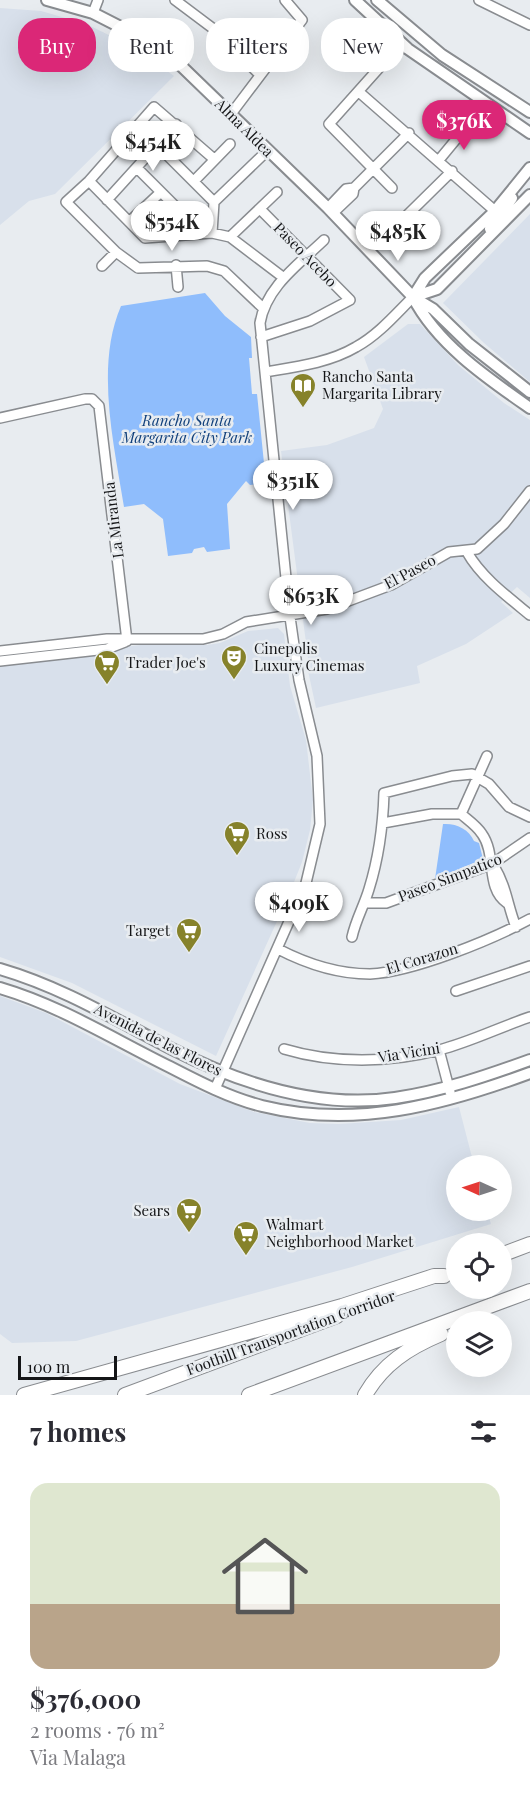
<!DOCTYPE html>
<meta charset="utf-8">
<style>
body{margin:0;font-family:"Playfair Display",serif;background:#f2f2f3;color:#2b2b33;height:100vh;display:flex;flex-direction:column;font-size:22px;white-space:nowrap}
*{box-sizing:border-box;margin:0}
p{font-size:20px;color:#7c7c81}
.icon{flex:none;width:33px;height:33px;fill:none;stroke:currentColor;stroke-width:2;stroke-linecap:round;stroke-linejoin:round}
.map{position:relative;height:1395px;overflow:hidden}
.drawer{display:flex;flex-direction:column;background:#fff;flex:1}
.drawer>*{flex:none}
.top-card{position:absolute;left:18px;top:18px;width:495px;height:54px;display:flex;gap:12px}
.needle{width:39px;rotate:273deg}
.buttons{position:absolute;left:446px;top:1155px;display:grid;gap:12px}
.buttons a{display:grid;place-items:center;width:66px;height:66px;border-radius:50%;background:#fff;box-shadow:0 6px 24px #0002;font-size:30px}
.scale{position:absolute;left:18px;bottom:15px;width:99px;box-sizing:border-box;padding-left:6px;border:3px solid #141517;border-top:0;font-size:16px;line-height:21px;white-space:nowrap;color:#141517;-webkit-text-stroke:4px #e8ecf0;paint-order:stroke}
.price{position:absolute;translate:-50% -51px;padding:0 14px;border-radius:21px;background:#fff;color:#222;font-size:20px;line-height:39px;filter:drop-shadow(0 2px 3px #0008)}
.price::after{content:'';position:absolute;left:50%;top:36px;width:18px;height:14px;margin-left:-9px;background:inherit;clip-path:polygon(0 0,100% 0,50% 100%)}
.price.selected{background:#db2777;color:#fff}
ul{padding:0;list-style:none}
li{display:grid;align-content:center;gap:12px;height:318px;padding:0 30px}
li+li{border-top:2px solid #e1e1e2}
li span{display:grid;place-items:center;height:186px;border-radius:18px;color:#555}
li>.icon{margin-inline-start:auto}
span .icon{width:108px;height:108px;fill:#fffc;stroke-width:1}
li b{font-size:26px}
h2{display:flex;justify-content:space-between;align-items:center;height:72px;padding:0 30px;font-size:26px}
.chip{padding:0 21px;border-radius:24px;background:#fff;box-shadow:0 6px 24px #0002;font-size:21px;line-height:54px}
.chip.selected{background:#db2777;color:#fff}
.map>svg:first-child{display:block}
.built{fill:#d8e0eb}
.green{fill:#8fbdfc}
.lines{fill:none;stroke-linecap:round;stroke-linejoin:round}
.minor-casing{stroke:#898c90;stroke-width:12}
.major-casing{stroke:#898c90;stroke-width:14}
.highway-casing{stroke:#898c90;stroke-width:16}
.minor{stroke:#fff;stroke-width:9}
.major{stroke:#fff;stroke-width:10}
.highway{stroke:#fff;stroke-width:14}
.labels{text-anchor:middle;stroke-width:5;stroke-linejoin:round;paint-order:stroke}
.street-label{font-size:15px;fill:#141517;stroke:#e8ecf0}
.poi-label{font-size:15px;fill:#141517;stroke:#e8ecf0;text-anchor:start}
.park-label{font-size:15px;font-style:italic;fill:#11407b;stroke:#e8ecf0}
</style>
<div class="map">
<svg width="530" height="1395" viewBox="0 0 530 1395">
<rect width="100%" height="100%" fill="#e8ecf0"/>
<path class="built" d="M0,8L41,11L86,24L136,48L174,76L55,194L29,201L0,225Z
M530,214V382L484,343L443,303Z
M408,324H420L458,365L504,403L530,420V598L517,587L501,602L513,613L466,644L417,666L420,683L316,708L307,666L308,658L281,451L327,445L374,428L383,409L364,357Z
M278,628L284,634L290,686L306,740L313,800L310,830L302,862L288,897L216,1056L72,983L0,957V663L179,640L207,645L220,643L248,631Z
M0,996L46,1013L180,1084L254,1112L310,1123L339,1124L401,1120L459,1107L474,1165L456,1166V1210L487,1211L491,1224L352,1267L76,1341L12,1343L0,1334Z"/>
<path class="green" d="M205,293L225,316L251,337L252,358H249L252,394H257L266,483L250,485L246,481L227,504L230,549L207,552L204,547L194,549L192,553L168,556L163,519L144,504L124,507C114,444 95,366 121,306Z
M443,824C456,823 469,829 474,841L479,843L483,859L435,879Z"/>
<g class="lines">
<defs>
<path id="minor" d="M175,0L215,30L260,75
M479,0L530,25
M93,13L98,0
M388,58L329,124L392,188
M359,92L495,211
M231,114L302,20L285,0
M158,146L214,202L212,233
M214,159L154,107L89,181L66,202L116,252L138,268L207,266L224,271L263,308
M439,160L467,126
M138,169L180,211
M89,181L145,238L212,233L230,237L284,278
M194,181L230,144
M107,200L176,124
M214,202L267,151
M328,208L346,189L354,188
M260,209L350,300L310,321L261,337
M333,213L353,194L354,188L409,133
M129,222L161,192
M230,237L277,192
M385,237L452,171
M176,265L178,287
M102,266L116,252
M265,372C295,367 329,363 356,347C378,335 395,315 413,297
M0,418L85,399H92L99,406L127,641
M467,552C481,577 508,597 530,615
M0,651L107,639H203L223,634L246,622L327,609L391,585L449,552L477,549L504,524L530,491
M0,661L107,649L125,642
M461,814L487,756
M383,823L432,814H461C468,820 477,826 482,834C497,855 485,888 507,903
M494,866C507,888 507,904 516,927
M364,903H386L492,864L530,838
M352,937C356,919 364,906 369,889C379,857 383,825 384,793L452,776L472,774L489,784L509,807L530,817
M278,949C305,963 338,974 370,974C413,972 491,940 530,919
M456,991L530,966
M284,1049C334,1064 390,1063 439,1050C470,1042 500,1027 530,1017
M439,1050L450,1092
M215,1089L306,883L320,824L317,756L299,680L290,617L260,323C266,287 299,264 324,240"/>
<path id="major" d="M47,0L93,13L142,38L174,59L328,208L413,297L433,309L469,344L530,392
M355,0L408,49L530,133
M377,0L442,55L530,112
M490,229L512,198
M413,297L425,278L495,211L530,168
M413,297C437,344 487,378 530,408
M413,297L437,289L530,195
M0,969C62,987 116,1020 172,1049C239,1083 319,1109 395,1098C442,1091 486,1076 530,1060
M0,988C61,1006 113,1039 170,1067C199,1082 230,1098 262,1106C355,1129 443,1105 530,1073"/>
<path id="highway" d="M501,1255L530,1244
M24,1395L342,1306L434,1276H444
M125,1395L337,1316
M249,1395L530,1291
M365,1395C383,1364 408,1348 441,1334"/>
</defs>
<use href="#minor" class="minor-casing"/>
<use href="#major" class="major-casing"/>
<use href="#highway" class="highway-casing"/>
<use href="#minor" class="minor"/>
<use href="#major" class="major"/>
<use href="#highway" class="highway"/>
</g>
<defs>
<symbol id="library-pin" viewBox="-11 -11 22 30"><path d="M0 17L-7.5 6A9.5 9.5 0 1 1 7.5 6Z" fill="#86822a" stroke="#e8ecf0"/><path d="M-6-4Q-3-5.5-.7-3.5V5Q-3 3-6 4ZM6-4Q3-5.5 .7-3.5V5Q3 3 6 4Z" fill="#fff"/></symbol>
<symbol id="theatre-pin" viewBox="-11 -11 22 30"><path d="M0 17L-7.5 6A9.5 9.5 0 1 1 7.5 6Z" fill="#86822a" stroke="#e8ecf0"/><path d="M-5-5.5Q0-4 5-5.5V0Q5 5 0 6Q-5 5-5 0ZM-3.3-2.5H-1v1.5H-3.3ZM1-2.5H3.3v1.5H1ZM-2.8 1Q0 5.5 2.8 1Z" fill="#fff"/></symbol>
<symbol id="supermarket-pin" viewBox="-11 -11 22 30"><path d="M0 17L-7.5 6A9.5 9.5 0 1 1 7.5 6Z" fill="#86822a" stroke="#e8ecf0"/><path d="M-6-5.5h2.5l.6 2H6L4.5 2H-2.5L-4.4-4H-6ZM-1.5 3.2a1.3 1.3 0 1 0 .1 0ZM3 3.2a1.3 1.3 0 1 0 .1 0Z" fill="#fff"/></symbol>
</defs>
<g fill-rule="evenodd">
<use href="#library-pin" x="288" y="371" width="30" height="40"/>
<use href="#theatre-pin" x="219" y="643" width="30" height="40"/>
<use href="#supermarket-pin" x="92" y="648" width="30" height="40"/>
<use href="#supermarket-pin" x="222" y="819" width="30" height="40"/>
<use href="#supermarket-pin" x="174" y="916" width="30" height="40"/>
<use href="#supermarket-pin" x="174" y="1196" width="30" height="40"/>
<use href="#supermarket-pin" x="231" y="1219" width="30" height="40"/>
</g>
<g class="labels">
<g class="street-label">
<text transform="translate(244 128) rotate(45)" y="5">Alma Aldea</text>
<text transform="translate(305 255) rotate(46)" y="5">Paseo Acebo</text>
<text transform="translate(114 520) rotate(-97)" y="5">La Miranda</text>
<text transform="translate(410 572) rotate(-28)" y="5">El Paseo</text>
<text transform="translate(450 878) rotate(-21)" y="5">Paseo Simpatico</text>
<text transform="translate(422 959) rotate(-17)" y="5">El Corazon</text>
<text transform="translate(158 1040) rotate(27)" y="5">Avenida de las Flores</text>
<text transform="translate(409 1053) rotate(-9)" y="5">Via Vicini</text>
<text transform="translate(291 1333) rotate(-20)" y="5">Foothill Transportation Corridor</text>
</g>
<g class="poi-label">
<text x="322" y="382">Rancho Santa<tspan x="322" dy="17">Margarita Library</tspan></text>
<text x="254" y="654">Cinepolis<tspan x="254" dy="17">Luxury Cinemas</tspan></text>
<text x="126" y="668">Trader Joe's</text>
<text x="256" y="839">Ross</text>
<text x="170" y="936" text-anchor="end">Target</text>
<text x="170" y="1216" text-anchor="end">Sears</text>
<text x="266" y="1230">Walmart<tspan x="266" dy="17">Neighborhood Market</tspan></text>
</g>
<g class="park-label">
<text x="187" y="426">Rancho Santa<tspan x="187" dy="17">Margarita City Park</tspan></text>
</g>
</g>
</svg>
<div class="buttons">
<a><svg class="needle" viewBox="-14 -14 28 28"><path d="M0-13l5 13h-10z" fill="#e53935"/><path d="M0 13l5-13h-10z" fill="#7c7c81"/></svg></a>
<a><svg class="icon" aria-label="locate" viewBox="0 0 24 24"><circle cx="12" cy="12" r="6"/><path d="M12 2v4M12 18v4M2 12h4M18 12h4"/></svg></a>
<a><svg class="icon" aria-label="layers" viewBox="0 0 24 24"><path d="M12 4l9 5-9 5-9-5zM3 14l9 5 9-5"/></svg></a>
</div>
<div class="scale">100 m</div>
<b class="price selected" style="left:464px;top:151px">$376K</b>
<b class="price" style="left:153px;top:172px">$454K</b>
<b class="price" style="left:172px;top:252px">$554K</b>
<b class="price" style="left:398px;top:262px">$485K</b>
<b class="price" style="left:293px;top:511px">$351K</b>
<b class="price" style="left:311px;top:626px">$653K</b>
<b class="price" style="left:299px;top:933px">$409K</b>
<div class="top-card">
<a class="chip selected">Buy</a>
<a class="chip">Rent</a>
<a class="chip">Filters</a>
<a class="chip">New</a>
</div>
</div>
<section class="drawer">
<h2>7 homes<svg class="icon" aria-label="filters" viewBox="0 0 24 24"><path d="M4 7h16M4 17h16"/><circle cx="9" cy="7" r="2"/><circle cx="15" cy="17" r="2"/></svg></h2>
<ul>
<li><span style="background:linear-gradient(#dfe7d0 65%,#b9a48a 0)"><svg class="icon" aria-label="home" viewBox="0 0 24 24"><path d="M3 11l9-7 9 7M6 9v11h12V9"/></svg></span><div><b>$376,000</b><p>2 rooms · 76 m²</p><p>Via Malaga</p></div></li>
</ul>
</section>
